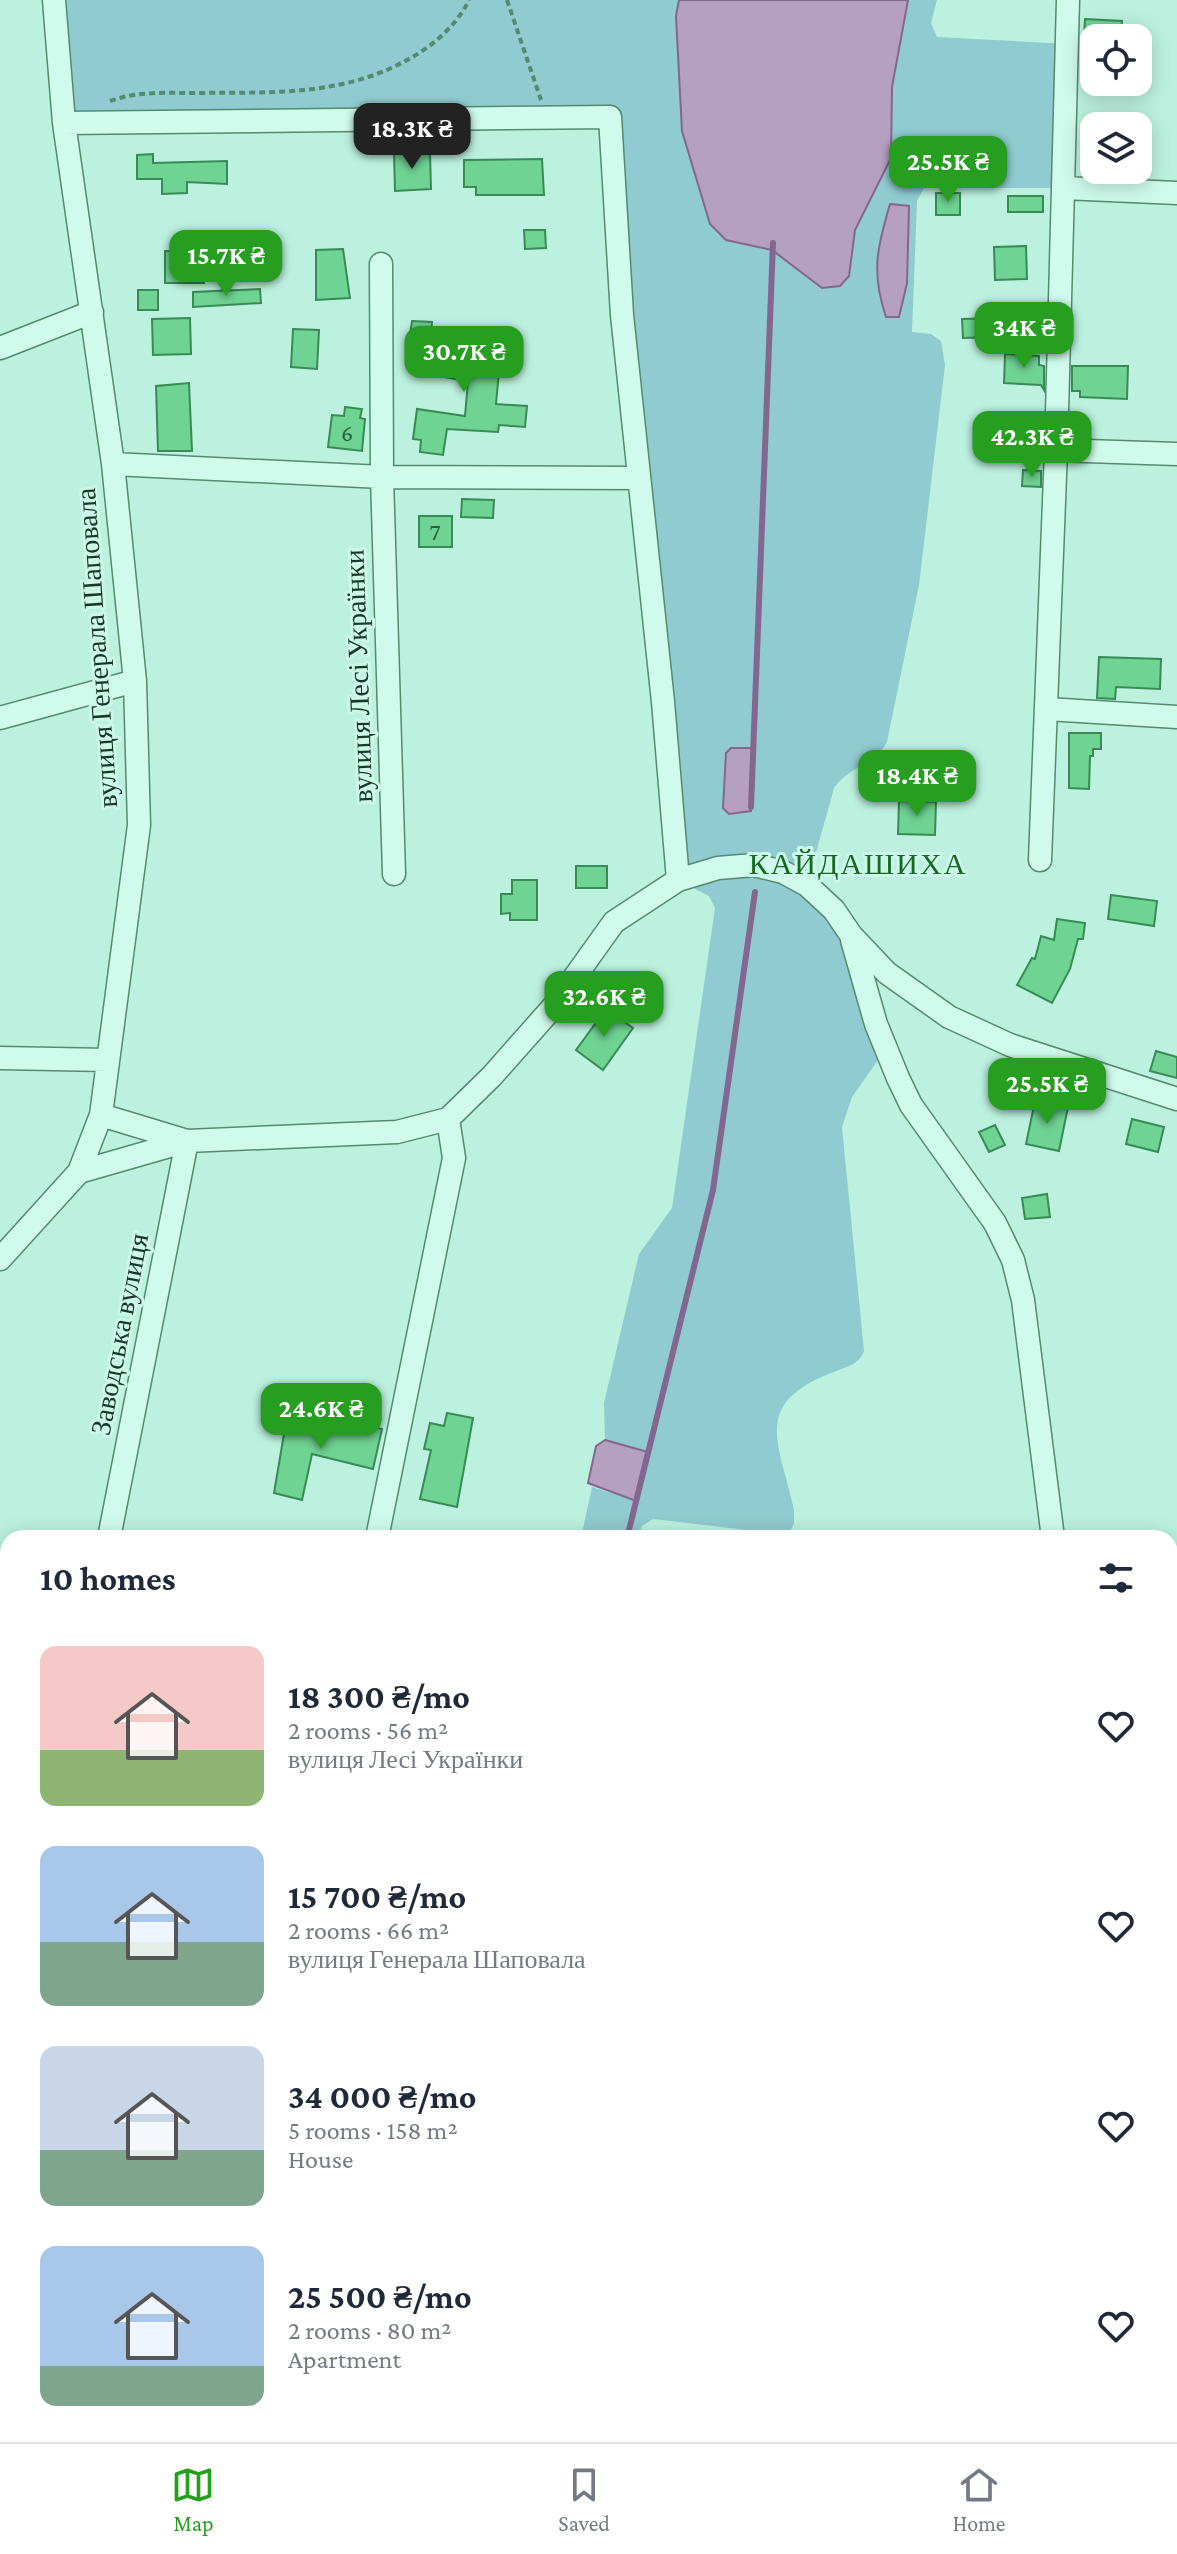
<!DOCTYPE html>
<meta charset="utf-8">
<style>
body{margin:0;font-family:"Crimson Pro",serif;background:#f6f6f7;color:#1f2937;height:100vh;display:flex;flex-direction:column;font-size:30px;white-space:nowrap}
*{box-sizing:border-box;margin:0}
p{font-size:26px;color:#747a83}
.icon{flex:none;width:44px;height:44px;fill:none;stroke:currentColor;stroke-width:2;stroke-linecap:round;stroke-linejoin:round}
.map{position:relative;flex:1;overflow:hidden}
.details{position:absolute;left:0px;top:1530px;width:1178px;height:912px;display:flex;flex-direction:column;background:#fff;border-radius:24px 24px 0 0;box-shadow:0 4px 20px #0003}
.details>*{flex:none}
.fabs{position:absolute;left:1080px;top:24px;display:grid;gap:16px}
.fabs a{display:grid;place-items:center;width:72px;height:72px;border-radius:16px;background:#fff;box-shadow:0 4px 20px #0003;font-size:40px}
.price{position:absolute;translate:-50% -68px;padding:0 18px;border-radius:16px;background:#269e20;color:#fff;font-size:26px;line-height:52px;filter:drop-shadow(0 2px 4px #0008)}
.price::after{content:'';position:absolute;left:50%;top:48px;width:24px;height:18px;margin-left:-12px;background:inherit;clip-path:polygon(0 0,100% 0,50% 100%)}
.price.current{background:#222;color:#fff}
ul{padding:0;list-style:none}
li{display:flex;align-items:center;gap:24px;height:200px;padding:0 40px}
li span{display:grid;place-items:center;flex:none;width:224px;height:160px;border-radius:16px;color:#555}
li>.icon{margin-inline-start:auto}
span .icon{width:96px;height:96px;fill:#fffc;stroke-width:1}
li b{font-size:34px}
h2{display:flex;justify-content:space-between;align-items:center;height:96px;padding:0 40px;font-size:34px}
.menu{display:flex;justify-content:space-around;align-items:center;height:112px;border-top:2px solid #e0e1e3;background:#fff;font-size:22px;color:#747a83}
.menu a{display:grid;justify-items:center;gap:4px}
.menu .current{color:#269e20}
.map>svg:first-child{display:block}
.green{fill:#8fcbd0}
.water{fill:#b6a0c2;stroke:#846790;stroke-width:2}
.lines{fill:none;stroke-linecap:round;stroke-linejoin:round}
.stream{stroke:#846790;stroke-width:6}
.building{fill:#6fd393;stroke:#388b55;stroke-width:2}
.street-casing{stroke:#548a6e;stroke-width:25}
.path{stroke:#548a6e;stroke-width:4;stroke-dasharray:6 4;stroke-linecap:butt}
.street{stroke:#d0fbec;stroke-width:22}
.labels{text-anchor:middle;stroke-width:6;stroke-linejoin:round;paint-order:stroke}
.number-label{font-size:24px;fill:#2f5f42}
.street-label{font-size:28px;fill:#1a3827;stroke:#ccf8e9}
.neighbourhood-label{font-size:30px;letter-spacing:2px;fill:#166823;stroke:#ccf8e9}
</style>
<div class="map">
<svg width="1177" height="2442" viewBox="0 0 1177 2442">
<rect width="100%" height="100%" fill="#bcf1df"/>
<path class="green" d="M54,0H937L931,23L937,37L1067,44L1064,188H924L917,201L912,332L931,334L941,341L945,365L919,585L887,742C875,765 848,767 834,788L807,885L834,910L885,1050L852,1097L842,1127L864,1351C859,1364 849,1366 836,1371C751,1403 778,1439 794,1510V1524L790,1531L781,1534L653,1519L642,1526L639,1538H581L592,1487L636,1501L648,1452L605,1440L604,1403L639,1254L672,1208L715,908L709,896L678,880L610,117L64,123Z
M184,2434H234L248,2442H179Z
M308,2434H508L509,2442H306Z"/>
<path class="water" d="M679,0H908L892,87L891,158L855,230L849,276L840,286L822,288L772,250L726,240L710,224L682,131L676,16Z
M890,204L909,206L907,283L899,317H886C871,272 877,248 890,204Z
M731,748H753L751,811L729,814L723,808L726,753Z
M605,1440L648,1452L636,1501L588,1483L596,1446Z"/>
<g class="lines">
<path class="stream" d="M751,807L773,243
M627,1538L713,1190L755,892
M214,2442L219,2434"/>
</g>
<path class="building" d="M1085,19L1122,21L1121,38H1084Z
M430,152L431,189L395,191L394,153Z
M153,154V163L227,161V184L187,182V193L162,194V179H137V155Z
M542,159L544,195H476V187H464V160Z
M936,193H960V215H936Z
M1008,196H1043V212H1008Z
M524,230H545L546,248L525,249Z
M1026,246L1027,279L995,280L994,247Z
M343,249L350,298L316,300V250Z
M165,251L204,252V283H165Z
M260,289L261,303L193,307V292Z
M138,290H158V310H138Z
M190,318L191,354L153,355L152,319Z
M996,318L997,337L963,338L962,319Z
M412,321L432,322L431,337L410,335Z
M293,329L319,330L317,369L291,367Z
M420,340L478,350H501L496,404L527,406L525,427L499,425L498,432L447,429L443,455L420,452L421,440L413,439L417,409L465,416L468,381L414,372Z
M1005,354L1039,356V365L1044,366V390L1041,385L1004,383Z
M1072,366H1128L1127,399L1080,397V391H1072Z
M189,383L192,451H158L156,386Z
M345,407L362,409L360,418L365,419L362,451L328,447L332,415L344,416Z
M1023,470L1041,471V487L1022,486Z
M462,499L494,500L493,518L461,517Z
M419,516H452V547H419Z
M1099,657L1161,659L1160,689L1116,687L1115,699L1097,698Z
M1069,733H1101V749H1093V756H1090L1089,789L1069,788Z
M899,801L936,802L935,835L898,834Z
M576,866H607V888H576Z
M512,880H537V920H510V913L501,914V894H512Z
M1111,895L1157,901L1154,926L1108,919Z
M1057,919L1085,923L1083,939H1078L1070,969L1052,1003L1017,985L1032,958L1035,959L1041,936L1054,940Z
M606,1009L633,1028L603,1070L576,1050Z
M1156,1051L1177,1057V1078L1150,1071Z
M1011,1065L1045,1078L1037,1097L1003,1084Z
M1035,1101L1068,1107L1059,1151L1026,1144Z
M1132,1119L1164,1127L1158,1152L1126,1144Z
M995,1125L1005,1145L989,1152L979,1132Z
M1047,1194L1050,1217L1025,1219L1022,1198Z
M447,1413L473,1418L457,1507L420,1499L431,1450L424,1449L430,1423L444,1426Z
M287,1416L356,1433L358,1423L382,1429L373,1469L312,1454L302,1500L274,1493Z"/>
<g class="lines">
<defs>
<path id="street" d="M64,123L610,117L622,315L663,702L678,880
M1064,188L1177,193
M381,264L382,477L394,874
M0,348L92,312
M1056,450L1177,454
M113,464L382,477L639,478
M1047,709L1177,717
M0,718L135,681
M1040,860L1056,450L1068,0
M852,940L876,1024L898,1078L911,1105L995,1223L1013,1260L1023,1300L1053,1538
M0,1058L107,1060
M101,1115L187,1141L109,1538
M79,1172L187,1141L397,1132L448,1119L492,1076L554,1006L614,922L678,880L718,868L754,865L783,872L807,885L834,910L851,935L887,973L949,1017L1010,1045L1177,1099
M0,1259L79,1172L101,1115L139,825L135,681L113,464L64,123L54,0
M377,1538L454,1158L448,1119
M1170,1581L1177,1580
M0,1877L8,1880
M0,2358H8
M1170,2366L1177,2415
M261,2434L276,2442"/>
</defs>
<use href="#street" class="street-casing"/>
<path class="path" d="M507,0L541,100
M110,101C137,91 166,93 195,93C269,92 342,97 409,59C433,46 457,25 469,0"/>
<use href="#street" class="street"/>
</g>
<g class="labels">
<g class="number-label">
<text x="347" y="441">6</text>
<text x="435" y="540">7</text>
</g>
<g class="street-label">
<text transform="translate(96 648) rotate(-94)" y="10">вулиця Генерала Шаповала</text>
<text transform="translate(358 676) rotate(-92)" y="10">вулиця Лесі Українки</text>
<text transform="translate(119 1334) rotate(-79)" y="10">Заводська вулиця</text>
</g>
<g class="neighbourhood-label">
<text x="858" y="874">КАЙДАШИХА</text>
</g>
</g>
</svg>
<div class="fabs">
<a><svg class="icon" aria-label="locate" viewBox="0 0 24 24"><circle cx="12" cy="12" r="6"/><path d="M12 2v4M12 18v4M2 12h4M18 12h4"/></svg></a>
<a><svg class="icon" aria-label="layers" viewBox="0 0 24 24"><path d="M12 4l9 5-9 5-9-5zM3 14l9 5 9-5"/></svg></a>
</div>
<b class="price current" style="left:412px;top:171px">18.3K ₴</b>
<b class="price" style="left:948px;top:204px">25.5K ₴</b>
<b class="price" style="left:226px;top:298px">15.7K ₴</b>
<b class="price" style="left:1024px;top:370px">34K ₴</b>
<b class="price" style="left:464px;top:394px">30.7K ₴</b>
<b class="price" style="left:1032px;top:479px">42.3K ₴</b>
<b class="price" style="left:917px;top:818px">18.4K ₴</b>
<b class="price" style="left:604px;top:1039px">32.6K ₴</b>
<b class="price" style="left:1047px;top:1126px">25.5K ₴</b>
<b class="price" style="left:321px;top:1451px">24.6K ₴</b>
<section class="details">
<h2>10 homes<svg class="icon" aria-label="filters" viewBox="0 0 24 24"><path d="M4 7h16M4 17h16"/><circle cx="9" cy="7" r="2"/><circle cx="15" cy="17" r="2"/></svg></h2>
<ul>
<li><span style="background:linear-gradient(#f6c9c9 65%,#8fb573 0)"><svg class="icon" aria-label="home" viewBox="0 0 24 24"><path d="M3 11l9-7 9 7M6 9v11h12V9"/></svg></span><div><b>18 300 ₴/mo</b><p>2 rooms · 56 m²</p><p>вулиця Лесі Українки</p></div><svg class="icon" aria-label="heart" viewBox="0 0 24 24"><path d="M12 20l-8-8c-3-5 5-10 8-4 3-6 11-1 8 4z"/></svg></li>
<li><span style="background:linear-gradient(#a9c7e8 60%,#7fa58c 0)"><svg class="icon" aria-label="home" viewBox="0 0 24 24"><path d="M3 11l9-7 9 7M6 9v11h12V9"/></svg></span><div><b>15 700 ₴/mo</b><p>2 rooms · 66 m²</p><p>вулиця Генерала Шаповала</p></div><svg class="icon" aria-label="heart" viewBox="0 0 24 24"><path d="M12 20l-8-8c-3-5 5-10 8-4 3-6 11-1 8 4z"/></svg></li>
<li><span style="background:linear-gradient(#c9d6e8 65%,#7fa58c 0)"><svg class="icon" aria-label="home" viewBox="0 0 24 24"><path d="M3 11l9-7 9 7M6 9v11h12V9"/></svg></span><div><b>34 000 ₴/mo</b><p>5 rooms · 158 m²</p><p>House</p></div><svg class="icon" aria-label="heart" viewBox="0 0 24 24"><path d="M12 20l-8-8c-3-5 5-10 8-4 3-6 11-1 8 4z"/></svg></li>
<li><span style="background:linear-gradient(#a9c7e8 75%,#7fa58c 0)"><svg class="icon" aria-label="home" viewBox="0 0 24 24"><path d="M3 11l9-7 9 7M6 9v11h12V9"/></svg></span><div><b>25 500 ₴/mo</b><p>2 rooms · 80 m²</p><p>Apartment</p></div><svg class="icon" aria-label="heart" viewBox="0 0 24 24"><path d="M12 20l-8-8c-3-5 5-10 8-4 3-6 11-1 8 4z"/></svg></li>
</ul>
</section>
</div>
<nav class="menu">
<a class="current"><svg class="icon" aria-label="map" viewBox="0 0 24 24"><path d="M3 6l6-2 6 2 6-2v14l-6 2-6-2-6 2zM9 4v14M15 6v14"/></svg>Map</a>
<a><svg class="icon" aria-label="saved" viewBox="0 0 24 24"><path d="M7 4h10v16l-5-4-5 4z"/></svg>Saved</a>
<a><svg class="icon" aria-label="home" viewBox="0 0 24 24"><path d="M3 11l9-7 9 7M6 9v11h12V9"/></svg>Home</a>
</nav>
